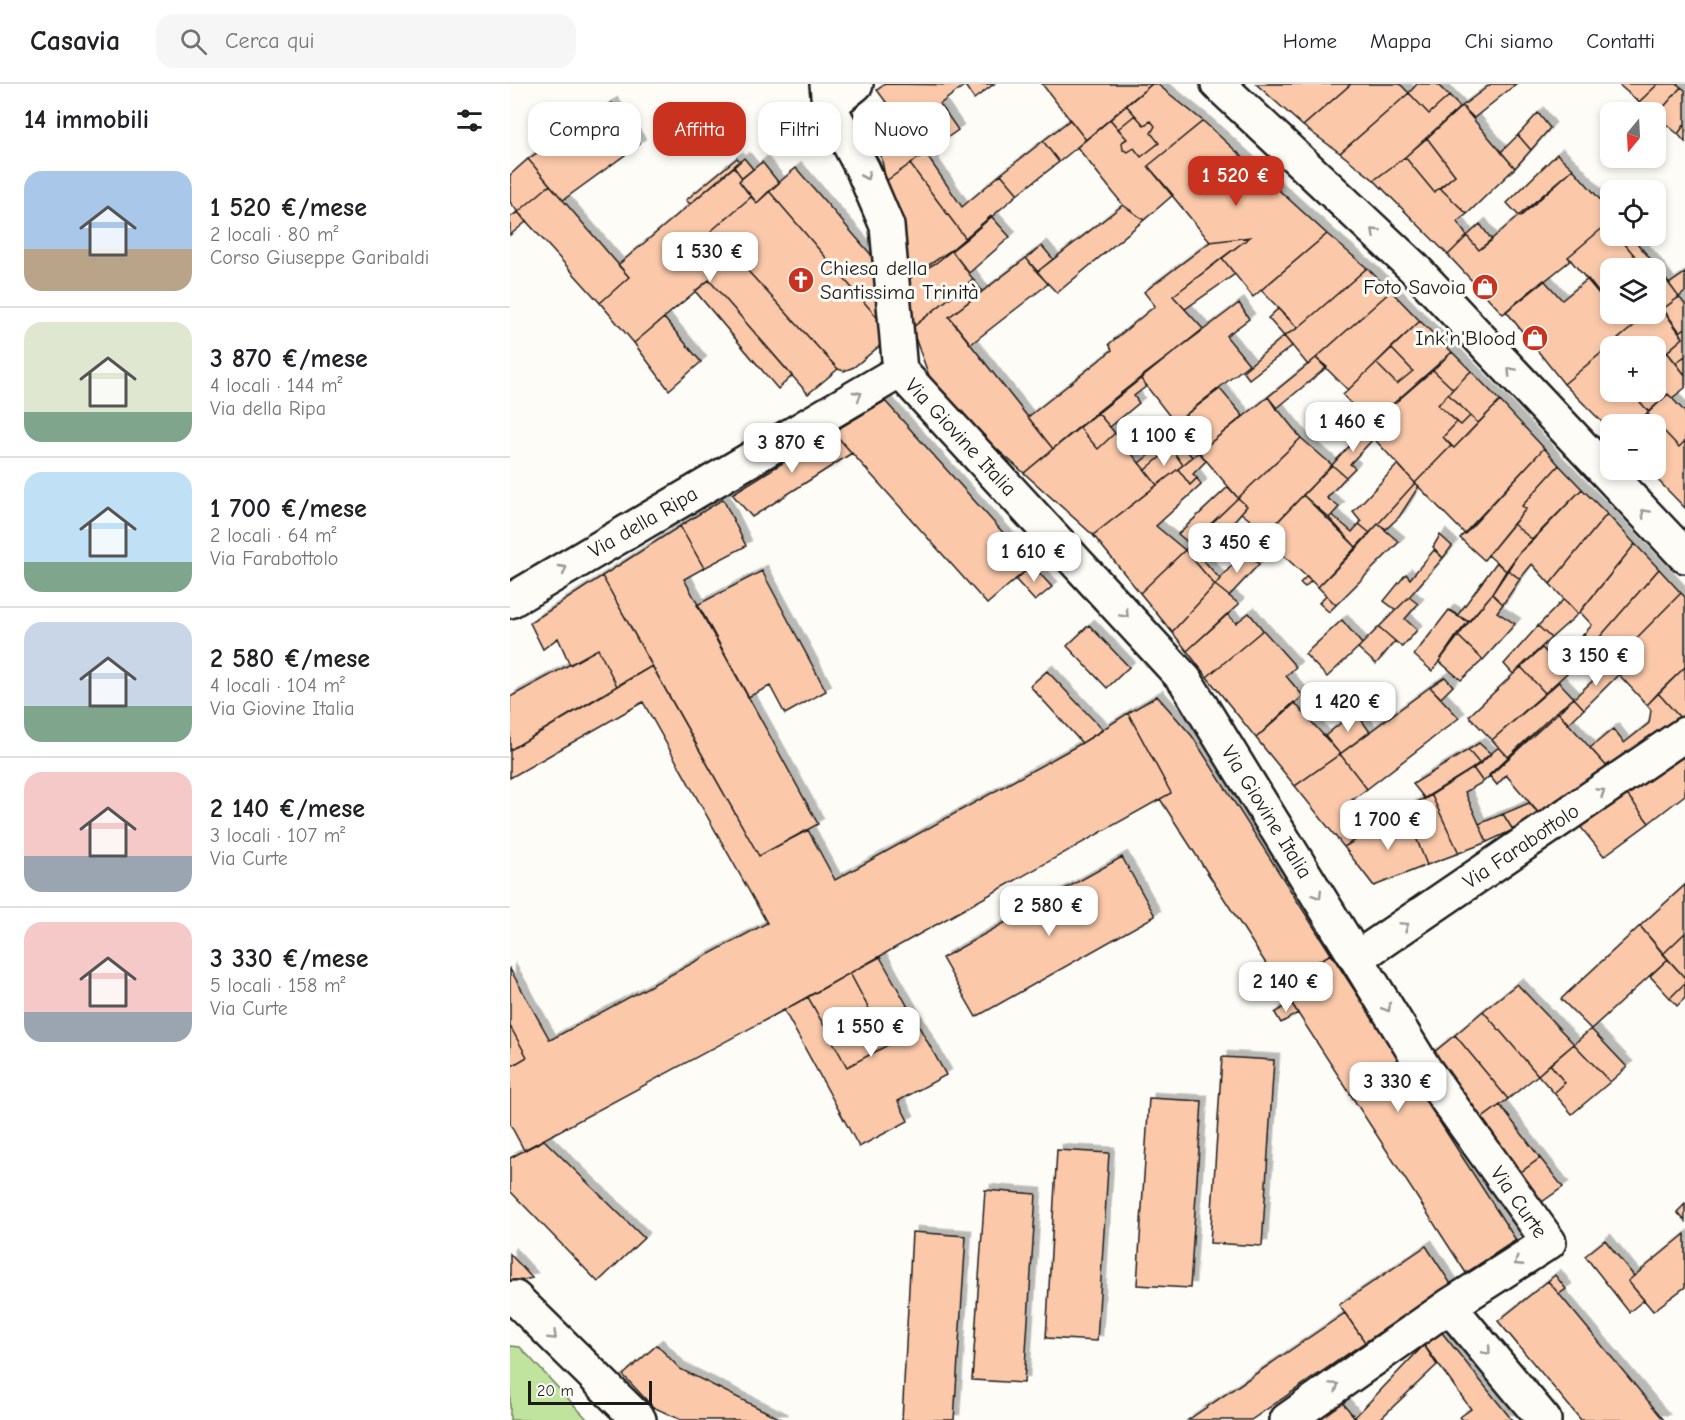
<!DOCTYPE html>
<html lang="it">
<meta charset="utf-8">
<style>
body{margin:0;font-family:"Comic Neue",sans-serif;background:#f6f6f6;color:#202124;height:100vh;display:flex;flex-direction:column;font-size:22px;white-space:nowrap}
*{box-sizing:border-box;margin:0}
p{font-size:20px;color:#757577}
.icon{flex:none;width:33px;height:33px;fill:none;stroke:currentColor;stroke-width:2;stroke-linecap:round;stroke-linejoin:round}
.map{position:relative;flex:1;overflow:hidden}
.panel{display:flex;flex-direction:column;background:#fff;width:510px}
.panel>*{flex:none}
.banner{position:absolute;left:18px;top:18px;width:570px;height:54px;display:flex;gap:12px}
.needle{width:39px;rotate:198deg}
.controls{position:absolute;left:1090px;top:18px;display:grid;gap:12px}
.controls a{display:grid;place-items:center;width:66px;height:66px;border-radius:12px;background:#fff;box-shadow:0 3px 9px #0003;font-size:30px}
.scale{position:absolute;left:18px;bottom:15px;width:124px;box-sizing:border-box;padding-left:6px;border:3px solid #1c1c1c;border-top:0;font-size:16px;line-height:21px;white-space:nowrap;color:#1c1c1c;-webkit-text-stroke:4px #fdfcf7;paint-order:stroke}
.price{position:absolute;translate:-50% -51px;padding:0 14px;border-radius:12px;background:#fff;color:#222;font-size:20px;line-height:39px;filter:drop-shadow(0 2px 3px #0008)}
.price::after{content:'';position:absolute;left:50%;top:36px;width:18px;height:14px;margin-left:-9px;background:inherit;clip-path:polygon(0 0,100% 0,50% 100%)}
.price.on{background:#c8321e;color:#fff}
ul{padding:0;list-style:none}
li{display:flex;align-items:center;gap:18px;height:150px;padding:0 24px}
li+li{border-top:2px solid #e0e0e0}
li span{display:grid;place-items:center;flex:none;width:168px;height:120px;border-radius:18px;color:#555}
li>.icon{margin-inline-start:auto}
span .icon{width:72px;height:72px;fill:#fffc;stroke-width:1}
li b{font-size:26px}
h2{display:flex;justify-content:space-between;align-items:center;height:72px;padding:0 24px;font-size:26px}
.chip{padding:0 21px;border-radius:18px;background:#fff;box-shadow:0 3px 9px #0003;font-size:21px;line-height:54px}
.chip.on{background:#c8321e;color:#fff}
header{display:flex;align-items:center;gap:36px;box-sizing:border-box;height:84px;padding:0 30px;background:#fff;border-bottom:2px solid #e0e0e0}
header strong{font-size:28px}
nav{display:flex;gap:33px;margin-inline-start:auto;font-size:21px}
.search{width:420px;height:54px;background:#f6f6f6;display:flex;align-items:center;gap:15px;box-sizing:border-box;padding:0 21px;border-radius:18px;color:#757577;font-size:22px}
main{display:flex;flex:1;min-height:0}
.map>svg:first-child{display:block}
.green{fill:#c0e49e;stroke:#6e805d;stroke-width:1.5}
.building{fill:#fbc9aa;stroke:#1c1c1c;stroke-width:1.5;filter:url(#shadow)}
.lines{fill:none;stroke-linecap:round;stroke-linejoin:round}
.minor-casing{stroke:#1c1c1c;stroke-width:38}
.minor{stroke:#fdfcf7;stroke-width:33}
.oneway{stroke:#989794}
.labels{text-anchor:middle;stroke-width:6;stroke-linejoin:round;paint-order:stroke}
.poi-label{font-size:21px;fill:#1c1c1c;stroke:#fdfcf7;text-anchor:end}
.street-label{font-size:21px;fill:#1c1c1c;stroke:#fdfcf7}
</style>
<header>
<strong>Casavia</strong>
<div class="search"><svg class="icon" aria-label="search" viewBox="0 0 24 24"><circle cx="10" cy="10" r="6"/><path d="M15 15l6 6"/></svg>Cerca qui</div>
<nav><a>Home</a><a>Mappa</a><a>Chi siamo</a><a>Contatti</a></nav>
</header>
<main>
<section class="panel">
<h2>14 immobili<svg class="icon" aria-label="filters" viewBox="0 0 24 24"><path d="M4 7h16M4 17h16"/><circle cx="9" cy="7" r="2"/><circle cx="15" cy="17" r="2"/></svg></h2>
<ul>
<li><span style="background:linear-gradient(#a9c7e8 65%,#b9a48a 0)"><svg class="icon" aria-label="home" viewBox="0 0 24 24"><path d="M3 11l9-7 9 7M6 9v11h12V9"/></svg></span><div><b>1 520 €/mese</b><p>2 locali · 80 m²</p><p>Corso Giuseppe Garibaldi</p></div></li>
<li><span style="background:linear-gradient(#dfe7d0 75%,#7fa58c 0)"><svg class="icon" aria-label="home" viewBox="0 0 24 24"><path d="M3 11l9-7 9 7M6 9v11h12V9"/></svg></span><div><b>3 870 €/mese</b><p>4 locali · 144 m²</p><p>Via della Ripa</p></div></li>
<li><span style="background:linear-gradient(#bfe0f5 75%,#7fa58c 0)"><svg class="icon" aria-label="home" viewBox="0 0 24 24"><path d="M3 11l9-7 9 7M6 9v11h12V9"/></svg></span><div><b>1 700 €/mese</b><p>2 locali · 64 m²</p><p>Via Farabottolo</p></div></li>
<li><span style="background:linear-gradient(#c9d6e8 70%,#7fa58c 0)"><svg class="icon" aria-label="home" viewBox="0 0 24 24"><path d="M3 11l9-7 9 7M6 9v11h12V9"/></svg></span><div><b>2 580 €/mese</b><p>4 locali · 104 m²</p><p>Via Giovine Italia</p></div></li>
<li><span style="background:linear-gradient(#f6c9c9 70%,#9aa5b1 0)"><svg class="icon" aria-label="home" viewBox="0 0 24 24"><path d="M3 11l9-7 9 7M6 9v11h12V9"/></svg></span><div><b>2 140 €/mese</b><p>3 locali · 107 m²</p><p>Via Curte</p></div></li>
<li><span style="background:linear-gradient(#f6c9c9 75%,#9aa5b1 0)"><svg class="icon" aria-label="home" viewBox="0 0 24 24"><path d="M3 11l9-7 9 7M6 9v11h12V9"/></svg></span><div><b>3 330 €/mese</b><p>5 locali · 158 m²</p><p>Via Curte</p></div></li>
</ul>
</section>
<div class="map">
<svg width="1175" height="1336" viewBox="0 0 1175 1336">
<defs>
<filter id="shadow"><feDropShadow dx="5.5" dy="-5.5" stdDeviation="0" flood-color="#0004"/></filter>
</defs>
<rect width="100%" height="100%" fill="#fdfcf7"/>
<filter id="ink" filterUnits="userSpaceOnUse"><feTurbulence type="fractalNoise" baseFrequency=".0167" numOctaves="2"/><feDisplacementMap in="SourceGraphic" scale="12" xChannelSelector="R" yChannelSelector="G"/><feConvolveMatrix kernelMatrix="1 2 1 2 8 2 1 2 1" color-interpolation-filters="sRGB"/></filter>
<g filter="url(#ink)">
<path class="green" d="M0,1262L10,1263L78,1336H0Z"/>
<path class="building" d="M375,0L455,1L430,20L448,46L376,97L365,42L385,30L367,6Z
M454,0H484L464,15Z
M532,0H642L576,56Z
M642,0H647L693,37L638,82L663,111L634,136L613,121L567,63L600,35L617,55L612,58L613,66L618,68L624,64L631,73L649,59L641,49L645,42L641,37L634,41L616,21Z
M746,0H841L793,42Z
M841,0H890L899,9L830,69L793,42Z
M907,0H927L939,12L919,30L899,9Z
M981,0H1006L964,34L952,22Z
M1108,0H1148L1129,18Z
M1148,0H1167L1171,3L1146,32V28H1141L1129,18Z
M1171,3L1175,6V40L1168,50L1146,32Z
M899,9L919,30L939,12L950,23L895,73L864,96L830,69Z
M102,19L130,60L53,116L18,75Z
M616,21L625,31L608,45L600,35Z
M952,22L1005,84L957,130L930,104L945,91L917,54Z
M1028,29L1040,44L1021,66L1008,51Z
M625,31L634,41L641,37L645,42L641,49L649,59L631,73L624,64L618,68L613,66L612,58L617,55L608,45Z
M560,36L576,56L549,78L533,57Z
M693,37L817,150L743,213L712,174L740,153L700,158L638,82Z
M1175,40V58L1168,50Z
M1008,51L1021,66L1005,84L991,68Z
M917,54L945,91L924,108L895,73Z
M533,57L549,78L508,110L491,90Z
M415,69L452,123L491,90L508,110L456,155L400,80Z
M1047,70L1063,85L1010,133L997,119Z
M895,73L924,108L930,104L957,130L947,138L957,152L938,171L864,96Z
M227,74L230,77L180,120L176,116Z
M234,74L243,85L232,94L224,83Z
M18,75L40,101L8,128L0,118V91Z
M252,78L269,99L247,119L229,97Z
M400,80L456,155L426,179L395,197L376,97Z
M224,83L232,94L229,97L241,113L201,147L328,285L298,310L199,196L124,259L90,219L119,193L108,181Z
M286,84L370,181L377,245L259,107Z
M1063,85L1101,128V137L1058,173L1061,176L993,230L938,171L957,152L969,166Z
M40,101L119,193L90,219L8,128Z
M259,107L377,245L373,259L344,283L334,287L328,285L201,147L241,113L247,119Z
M613,121L634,136L547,209L527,188Z
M8,128L16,138L0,151V133Z
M481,132L500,153L459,189L441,166Z
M1101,137V152H1108L1135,184H1101V212L1095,217L1058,173Z
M970,140L982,156L969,166L957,152Z
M817,150L857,184L788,244L751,206Z
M1108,152H1121L1143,178L1135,184Z
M740,153L663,212L693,245L543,365L518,333L602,266L599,260L645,222L634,208L700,158Z
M532,162L543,175L527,188L516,174Z
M441,166L463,195L403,243L395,197Z
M516,174L538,200L461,260L439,233Z
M712,174L725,190L675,225L663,212Z
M1143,178L1169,213L1153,225L1149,220L1146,223V184H1135Z
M857,184L881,207L798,281L774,252L788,244Z
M1175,189V208L1169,213L1159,200Z
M463,195L472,207L439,233L543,365L514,389L447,330L421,297L404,251L403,243Z
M1078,195L1095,217L1101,212V230H1138L1054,300L996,227L1034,196L1052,216Z
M199,196L282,292L268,305L185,207Z
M881,207L910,237L838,306L806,274Z
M1169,213L1175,220V244L1170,248L1153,225Z
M729,219L739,235L716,252L739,280L665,339L630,294Z
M1149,220L1173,254L1146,277V262H1101V308H1121L1139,328L1125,340H1101V347L1054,300L1138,230H1146Z
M768,225L788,244L774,252L758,234Z
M154,234L191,278L159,306L124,259Z
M910,237L942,268L860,340L833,311L866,279L887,300L903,287L881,264Z
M1175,244V272L1166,279L1157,268L1173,254L1170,248Z
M774,252L782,262L739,295L733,287Z
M881,264L903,287L887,300L866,279Z
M942,268L961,287L943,305L923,286Z
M1157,268L1175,291V304L1162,314L1158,310L1139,328L1121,308H1146V277Z
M1175,272V291L1166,279Z
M806,274L817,283L766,325L758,313Z
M923,286L943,305L928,321L947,338L933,353L941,362L905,399L855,345Z
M961,287L990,317L968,339L938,310Z
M630,294L637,302L624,312L629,319L600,343L587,328Z
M710,305L733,332L689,368L665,339Z
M938,310L960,332L951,341L928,321Z
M1158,310L1175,328V357L1169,363L1137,329Z
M758,313L791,354L728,414L689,368Z
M375,317L522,481L477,520L323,348Z
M990,317L1034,364L955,450L905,399L941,362L944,364Z
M587,328L605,349L588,365L569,343Z
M1137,329L1169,363L1175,357V424L1138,386H1146V340H1125Z
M960,332L968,339L944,364L933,353L947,338L951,341Z
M569,343L588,365L605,349L647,401L583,451L514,389Z
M855,345L864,354L840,380L845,384L836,393L822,381Z
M323,348L342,369L242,433L222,410Z
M664,351L682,373L673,381L661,364L635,386L629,379Z
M791,354L822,381L757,449L731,429L737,422L728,414Z
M661,364L673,381L647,401L635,386Z
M1034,364L1049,381L1012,422L1016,425L974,476L950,454Z
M689,368L696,377L683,390L687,394L680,401L668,385Z
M888,380L905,399L860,449L849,440L851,438L843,428Z
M822,381L836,393L817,414L829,423L819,434L793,411Z
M1049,381L1072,405L1023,456L1003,440L1016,425L1012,422Z
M668,385L680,401L687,394L691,401L646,442L675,466L630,509L583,451Z
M905,399L909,402L889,433L876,445L868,440Z
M718,403L728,414L680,460L668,450Z
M1072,405L1097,430L1040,500L1022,480L1010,495L998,486L1009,469Z
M793,411L847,464L808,503L753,453Z
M728,414L737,422L709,454L714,457L704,468L688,452Z
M213,415L236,462L194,484L170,442Z
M1097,430L1125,460L1068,530L1040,500Z
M822,431L842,448L849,440L860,449L847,464L819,434Z
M868,440L889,458L826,521L808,503Z
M1003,440L1023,456L1009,469L996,487L978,471Z
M170,442L194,484L174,495L308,740L249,772L92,492Z
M930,451L942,462L933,474L923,463Z
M688,452L698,462L689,471L710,495L705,501L675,466Z
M1125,460L1149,485L1082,562L1074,550L1082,541L1070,528Z
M675,466L705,501L662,548L630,509Z
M924,466L933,474L899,513L886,526L874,517L896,490L900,495Z
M734,467L749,480L719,512L705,501Z
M987,478L996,487L982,510L959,538L947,532Z
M522,481L542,503L525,517L506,496Z
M1149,485L1171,509L1100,581L1082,562Z
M998,486L1010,495L993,520L982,510Z
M252,487L316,607L275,630L260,602L238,613L187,521Z
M92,492L142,582L107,602L88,565L60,581L48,554L33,565L20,539Z
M797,492L801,497L795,503L790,499Z
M705,501L729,520L677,567L662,548Z
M1171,509L1175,513V583L1137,621L1100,581Z
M982,510L993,520L987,528L1005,540L973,576L947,551Z
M816,511L826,521L819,528L809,519Z
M899,513L908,520L895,535L907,546L892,563L869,543Z
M1054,515L1068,530L1041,554L1028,542Z
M939,526L959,538L922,587L904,571Z
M739,529L753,546L697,593L677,567L717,530L726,539Z
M832,536L852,560L817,593L795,570Z
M579,541L619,583L597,604L557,562Z
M1028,542L1041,554L1003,590L994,580Z
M869,543L885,557L866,580L848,564Z
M753,546L786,583L776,592L793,612L746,654L697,593Z
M1074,550L1082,562L1057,589L1047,579Z
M947,551L973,576L951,596L929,577Z
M1032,564L1057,589L1035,609L1011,583Z
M88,565L107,602L0,666V613Z
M1100,581L1109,590L1074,625L1064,614Z
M142,582L249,772L298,746L325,796L572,659L618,629L661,709L274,926L14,1066L0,1040V983L17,973L0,942V885L40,956L257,839L133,618L0,694V666Z
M1011,583L1035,609L982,656L959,632Z
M1175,583V636L1173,637L1148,609Z
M537,587L593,646L572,659L520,602Z
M935,593L943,602L931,614L920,603Z
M1049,598L1064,614L999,674L982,656Z
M920,603L949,634L857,705L830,670Z
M1148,609L1173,637L1101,687L1080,664L1103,645L1114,659L1139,639L1141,626L1137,621Z
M647,612L682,652L821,870L769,900L650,715L661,709L618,629Z
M1064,614L1074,625L1058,640L1047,627Z
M784,618L830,670L785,702L746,654Z
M845,627L860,648L830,670L815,652Z
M1047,627L1101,687L1033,734L996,691L987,701L979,691Z
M969,659L981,670L970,680L958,666Z
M989,663L999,674L973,698L963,684Z
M1175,664V711L1139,739L1115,708Z
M958,666L970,680L915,715L903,700Z
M830,670L857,705L838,719L857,747L834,763L785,702Z
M963,684L973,698L955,708L977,758L949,769L921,710Z
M1115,708L1139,739L1094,772L1069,741Z
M921,710L949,769L917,781L895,726Z
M1019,719L1033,734L1003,746L993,730Z
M895,726L917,781L864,802L834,763Z
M993,730L1003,746L977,758L969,740Z
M612,773L645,832L466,933L432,874Z
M1175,801V849L1153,870L1130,842Z
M1130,842L1158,875L1081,945L1051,915Z
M1175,849V894L1153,870Z
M821,870L1006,1156L956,1189L769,900Z
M370,873L436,991L388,1017L398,1037L349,1063L274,926L298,913L337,983L378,961L340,889Z
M1158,875L1175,894V899L1160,914L1140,892Z
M340,889L378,961L337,983L298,913Z
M1175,899V914L1167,922L1160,914Z
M1007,900L1064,960L1028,991L973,927Z
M781,918L788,929L771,939L765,929Z
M973,927L1028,991L998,1015L945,951Z
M0,942L17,973L0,983Z
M1081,945L1117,983L1100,998L1064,960Z
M945,951L998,1015L967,1038L918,973Z
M1064,960L1100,998L1062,1030L1044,1009L1055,999L1040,980Z
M712,973L764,976L752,1162L700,1159Z
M1040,980L1055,999L1044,1009L1028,991Z
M639,1014L692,1017L680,1204L627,1201Z
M990,1021L1030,1074L1007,1091L967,1038Z
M34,1056L134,1154L88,1198L0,1107V1074Z
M547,1066L599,1069L587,1257L536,1254Z
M1030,1074L1053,1103L1029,1120L1007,1091Z
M475,1106L526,1110L514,1299L462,1296Z
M1175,1120V1137L1167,1128Z
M402,1148L456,1152L444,1336H392Z
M1175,1150V1203L1143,1227L1118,1197Z
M1095,1156L1124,1192L1118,1197L1134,1216L1119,1228L1075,1172Z
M916,1162L941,1200L855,1258L829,1221Z
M0,1170L22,1194L0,1199Z
M1045,1191L1056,1205L1049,1210L1038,1197Z
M1038,1197L1049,1210L1154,1336H1071L988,1237Z
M835,1229L855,1258L741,1336H678Z
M929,1245L1002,1336H953L950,1333L961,1325L914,1261Z
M147,1261L170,1285L273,1336H171L143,1323L113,1291Z
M914,1261L927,1281L869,1336H847L844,1334Z
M827,1312L847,1336H799Z"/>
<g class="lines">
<defs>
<path id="minor" d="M317,0L319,22L346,0
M708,0L903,183L1175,472
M319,22L353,86L377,142L390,287L675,596L914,984L1039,1158L939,1222L777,1336
M0,517L390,287
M847,874L1175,650
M0,1215L5,1214L129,1336
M939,1222L1034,1336"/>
</defs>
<use href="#minor" class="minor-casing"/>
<use href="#minor" class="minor"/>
</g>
<defs><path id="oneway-chevron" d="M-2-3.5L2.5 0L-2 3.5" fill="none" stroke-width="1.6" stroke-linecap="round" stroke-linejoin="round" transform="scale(1.5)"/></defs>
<g class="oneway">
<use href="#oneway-chevron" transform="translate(356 92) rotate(66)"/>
<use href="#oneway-chevron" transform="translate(865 148) rotate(-137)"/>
<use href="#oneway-chevron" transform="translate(1001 287) rotate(-133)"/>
<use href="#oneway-chevron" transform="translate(348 311) rotate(-30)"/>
<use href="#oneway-chevron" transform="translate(1135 429) rotate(-133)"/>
<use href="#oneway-chevron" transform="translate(53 485) rotate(-30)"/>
<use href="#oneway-chevron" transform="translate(615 530) rotate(47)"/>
<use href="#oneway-chevron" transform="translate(1091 708) rotate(-34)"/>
<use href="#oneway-chevron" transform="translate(808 811) rotate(58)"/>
<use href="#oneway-chevron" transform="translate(895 842) rotate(-34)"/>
<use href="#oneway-chevron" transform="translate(877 924) rotate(59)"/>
<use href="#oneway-chevron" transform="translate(1008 1178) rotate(147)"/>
<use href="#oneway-chevron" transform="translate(43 1252) rotate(44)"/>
<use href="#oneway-chevron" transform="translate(977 1267) rotate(50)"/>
<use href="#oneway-chevron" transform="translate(825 1302) rotate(-35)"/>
</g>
</g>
<defs>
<symbol id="church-disc" viewBox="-11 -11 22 22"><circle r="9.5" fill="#c8321e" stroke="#fdfcf7"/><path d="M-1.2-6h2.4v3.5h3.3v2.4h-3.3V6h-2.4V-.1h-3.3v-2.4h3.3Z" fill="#fff"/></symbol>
<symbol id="shop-disc" viewBox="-11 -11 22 22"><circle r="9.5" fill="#c8321e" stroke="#fdfcf7"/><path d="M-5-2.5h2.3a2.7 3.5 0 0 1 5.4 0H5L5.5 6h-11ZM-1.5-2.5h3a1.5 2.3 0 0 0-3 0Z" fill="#fff"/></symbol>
</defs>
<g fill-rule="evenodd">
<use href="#church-disc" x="276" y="181" width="30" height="30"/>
<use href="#shop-disc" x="960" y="188" width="30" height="30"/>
<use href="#shop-disc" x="1010" y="239" width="30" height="30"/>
</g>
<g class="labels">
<g class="poi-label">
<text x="310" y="191" text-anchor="start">Chiesa della<tspan x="310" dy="24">Santissima Trinità</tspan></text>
<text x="956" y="210">Foto Savoia</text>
<text x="1006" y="261">Ink'n'Blood</text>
</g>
<g class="street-label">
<text transform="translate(451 353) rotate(47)" y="7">Via Giovine Italia</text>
<text transform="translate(133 438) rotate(-30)" y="7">Via della Ripa</text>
<text transform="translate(757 728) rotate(58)" y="7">Via Giovine Italia</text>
<text transform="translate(1011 762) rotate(-34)" y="7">Via Farabottolo</text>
<text transform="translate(1009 1118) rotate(55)" y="7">Via Curte</text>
</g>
</g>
</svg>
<div class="controls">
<a><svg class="needle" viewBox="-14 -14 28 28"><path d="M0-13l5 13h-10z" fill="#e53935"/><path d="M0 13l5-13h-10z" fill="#757577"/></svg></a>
<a><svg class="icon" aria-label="locate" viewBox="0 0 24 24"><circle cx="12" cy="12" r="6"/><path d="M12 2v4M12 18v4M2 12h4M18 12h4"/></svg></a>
<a><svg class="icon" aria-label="layers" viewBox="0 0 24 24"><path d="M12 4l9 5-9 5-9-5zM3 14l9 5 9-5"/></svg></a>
<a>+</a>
<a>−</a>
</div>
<div class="scale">20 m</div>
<b class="price on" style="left:726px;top:123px">1 520 €</b>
<b class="price" style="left:200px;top:199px">1 530 €</b>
<b class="price" style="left:843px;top:369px">1 460 €</b>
<b class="price" style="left:654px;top:383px">1 100 €</b>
<b class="price" style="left:282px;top:390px">3 870 €</b>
<b class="price" style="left:727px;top:490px">3 450 €</b>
<b class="price" style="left:524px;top:499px">1 610 €</b>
<b class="price" style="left:1086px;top:603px">3 150 €</b>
<b class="price" style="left:838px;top:649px">1 420 €</b>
<b class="price" style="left:878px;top:767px">1 700 €</b>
<b class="price" style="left:539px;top:853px">2 580 €</b>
<b class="price" style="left:776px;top:929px">2 140 €</b>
<b class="price" style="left:361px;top:974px">1 550 €</b>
<b class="price" style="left:888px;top:1029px">3 330 €</b>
<div class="banner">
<a class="chip">Compra</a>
<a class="chip on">Affitta</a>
<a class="chip">Filtri</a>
<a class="chip">Nuovo</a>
</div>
</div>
</main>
